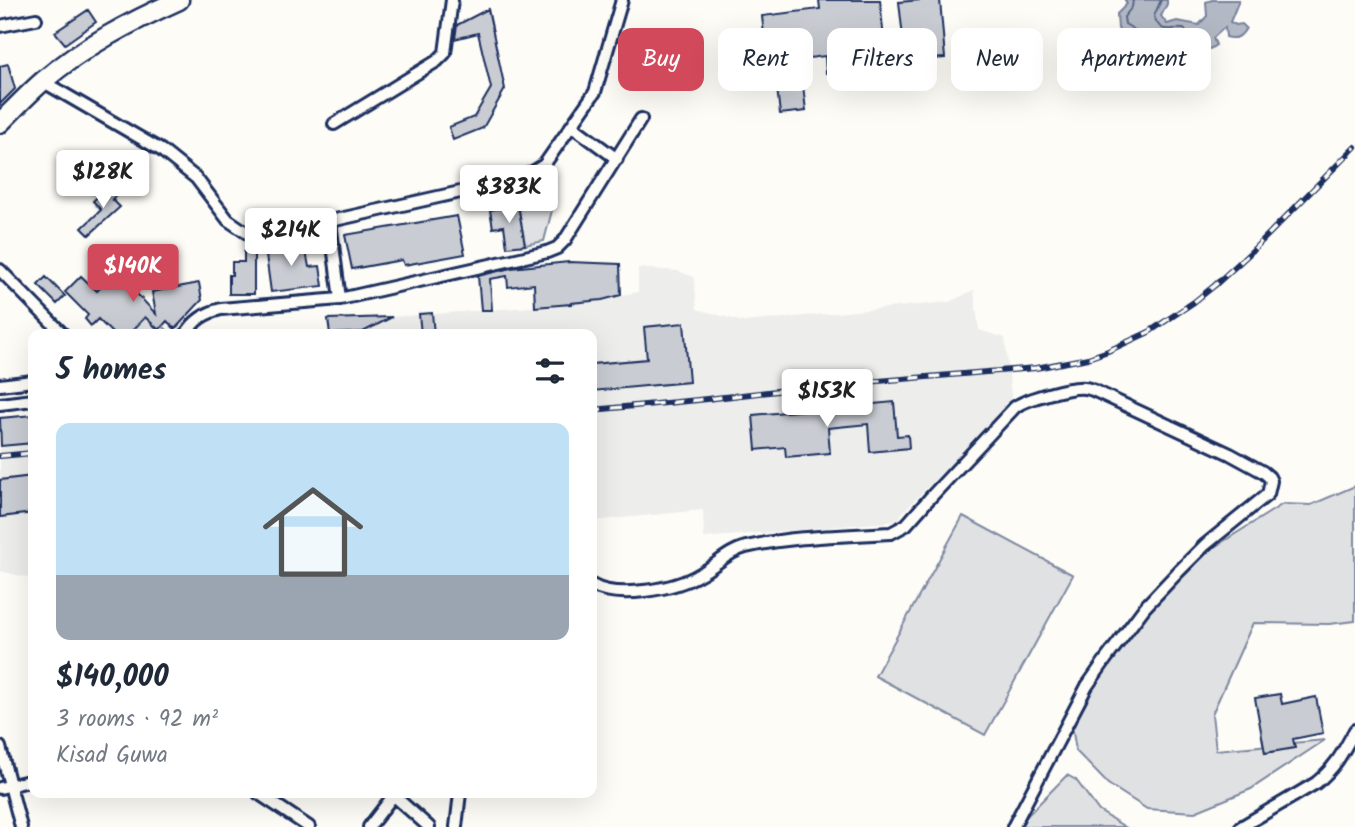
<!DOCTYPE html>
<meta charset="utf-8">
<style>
body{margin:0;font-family:Kalam,sans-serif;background:#f6f6f7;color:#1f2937;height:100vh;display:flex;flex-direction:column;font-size:26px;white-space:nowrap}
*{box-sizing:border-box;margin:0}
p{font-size:23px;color:#747a83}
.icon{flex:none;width:38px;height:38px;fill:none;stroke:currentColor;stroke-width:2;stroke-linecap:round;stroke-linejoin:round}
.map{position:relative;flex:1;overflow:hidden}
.drawer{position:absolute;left:28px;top:329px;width:569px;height:469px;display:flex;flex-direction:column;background:#fff;border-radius:14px;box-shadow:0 7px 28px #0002}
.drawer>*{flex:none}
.top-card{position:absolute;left:618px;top:28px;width:632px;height:63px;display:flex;gap:14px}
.price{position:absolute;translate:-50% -60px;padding:0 16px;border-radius:7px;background:#fff;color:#222;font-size:23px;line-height:46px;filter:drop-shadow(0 2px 4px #0008)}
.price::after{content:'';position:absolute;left:50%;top:42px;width:21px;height:16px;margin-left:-10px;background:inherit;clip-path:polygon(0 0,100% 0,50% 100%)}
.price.active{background:#d1495b;color:#fff}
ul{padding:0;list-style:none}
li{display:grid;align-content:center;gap:14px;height:371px;padding:0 28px}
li+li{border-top:2px solid #e0e1e3}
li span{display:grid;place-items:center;height:217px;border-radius:14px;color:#555}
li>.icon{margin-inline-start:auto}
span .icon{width:126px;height:126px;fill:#fffc;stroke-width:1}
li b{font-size:30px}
h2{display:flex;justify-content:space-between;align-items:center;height:84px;padding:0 28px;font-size:30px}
.pill{padding:0 24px;border-radius:14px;background:#fff;box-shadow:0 7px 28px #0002;font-size:24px;line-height:63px}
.pill.active{background:#d1495b;color:#fff}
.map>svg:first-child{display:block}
.built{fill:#edeeec}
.green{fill:#e0e1e3;stroke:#7e88a0;stroke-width:2}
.water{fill:#b3b8c5;stroke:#76819c;stroke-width:2}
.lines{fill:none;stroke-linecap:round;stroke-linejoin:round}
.shore{stroke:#586687;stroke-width:2}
.building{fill:#c9ccd3;stroke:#1b2f5e;stroke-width:2}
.minor-casing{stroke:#1b2f5e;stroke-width:16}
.trunk-casing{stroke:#1b2f5e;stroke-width:23}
.minor{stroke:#fdfcf7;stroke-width:10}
.trunk{stroke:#fdfcf7;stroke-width:18}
.rail-casing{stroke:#1b2f5e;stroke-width:6}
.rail{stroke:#fdfcf7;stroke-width:3.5;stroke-dasharray:10;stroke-linecap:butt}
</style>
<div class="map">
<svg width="1355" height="827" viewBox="0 0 1355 827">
<rect width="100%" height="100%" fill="#fdfcf7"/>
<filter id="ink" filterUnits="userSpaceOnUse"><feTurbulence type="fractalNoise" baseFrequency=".0143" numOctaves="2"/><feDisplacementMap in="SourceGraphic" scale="14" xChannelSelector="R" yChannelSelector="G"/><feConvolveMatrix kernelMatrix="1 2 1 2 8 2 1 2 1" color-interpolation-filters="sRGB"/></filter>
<g filter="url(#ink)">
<path class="built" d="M638,268L678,271L694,277L697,309L744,322L949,302L974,290L979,330L1005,338L1012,403L901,514L900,521L704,538L703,510L592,521V334H330L328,319L392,317L571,304L638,292Z
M33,415V579L0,571V418Z"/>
<path class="green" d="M555,199L544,241L525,245L518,205Z
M146,317L158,330L163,326L171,334H125L132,331Z
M1355,486V621L1329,624L1253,623L1212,714L1216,750L1325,740L1251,789L1195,812L1147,809L1108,784L1076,751L1072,726L1083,696L1142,614L1208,551L1283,504L1311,505Z
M963,516L1073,575L985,735L875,676Z
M1067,775L1076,780L1099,811L1125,827H1020L1023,820Z"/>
<path class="water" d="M1125,0H1167V4L1161,16L1167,24L1177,21L1199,25L1207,16L1206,2L1212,0H1239L1230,22L1236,25L1242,24L1246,28C1241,37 1236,40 1226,37L1225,27L1213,38L1216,45L1210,49L1185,43L1177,62L1166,67L1147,64L1135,50L1133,37L1118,29L1117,14L1127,4Z"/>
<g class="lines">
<path class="shore" d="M1133,0L1132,7L1124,17L1125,24L1138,32C1139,36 1140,41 1141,44C1146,57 1160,62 1172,56L1179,40L1186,35L1187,33L1184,29C1169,27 1161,36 1154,16L1161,0"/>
</g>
<path class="building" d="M819,0H880L886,60L861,63L857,70L845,74L826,73L825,56L800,59L806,111L780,114L774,62H767L762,16L820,9Z
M921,0H940L945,58L917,60L916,54L905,55L899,2Z
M488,9L505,89L483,128L453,140L449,127L474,117L491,88L478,33L455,39L457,25Z
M88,10L96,22L65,44L55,32Z
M8,64L15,89L0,104V66Z
M109,186L117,195L112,199L120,207L89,235L82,228L101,210L93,201Z
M518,205L525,245L507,247L504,226L493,228L490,210Z
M457,216L465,254L404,265L402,260L352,269L345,235Z
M304,241L309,267L320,266L323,286L271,292L265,248Z
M254,250V294H229V275H232V262H244V252Z
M569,262L620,264L621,295L602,300L571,303V304L535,307L534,284L508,287L507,276L490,279L492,310H481L478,276L511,268Z
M116,272L156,314L152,292L199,283L202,300L175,329L167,321L159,330L145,317L132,331L125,334H113L98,319L91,326L85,319L88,315L65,292L81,276L97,291Z
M46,277L65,296L57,304L38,285Z
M432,313L434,334H421L419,314Z
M392,317L363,332L330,334L328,319Z
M684,323L689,382L592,391V364L647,359L644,327Z
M894,402L897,436L908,435L909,448L870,452L868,424L828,428L830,453L786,457L785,447L756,450L753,415Z
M33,415V443L1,446L0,418Z
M33,476V513L0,517V480Z
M1280,694L1282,704L1316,697L1323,733L1293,739L1295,748L1265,753L1255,698Z"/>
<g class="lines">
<defs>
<path id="minor" d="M0,26L36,19
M42,81L161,150L196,178L228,220L250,235H268L514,180L531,173L544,165L595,92L622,0
M334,124L437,61L445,53L452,0
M572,126L617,159
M330,222L340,299
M0,270L63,334
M186,334C194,320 205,313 221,309L340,299L547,252L557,248L565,240L641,119
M0,385L33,381
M0,404L33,400
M592,585C617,600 676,589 700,574C715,566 729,551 746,547C793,536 843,536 891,533L906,525L929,499L1015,407C1026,399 1071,386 1085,388C1086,388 1094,390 1095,391L1230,454L1263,472L1269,477L1271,481L1268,494L1205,545L1179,571L1145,607L1106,659L1087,686L1013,827
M0,747L21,827
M0,788L33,780
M258,793L309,827
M391,793L429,827
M369,827L393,796
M456,827L460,793
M1241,827L1316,783C1336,767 1343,752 1355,730"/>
<path id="trunk" d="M0,123C14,109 28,94 43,81C84,46 130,22 179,0"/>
</defs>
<use href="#minor" class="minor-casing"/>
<use href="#trunk" class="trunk-casing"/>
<use href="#minor" class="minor"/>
<use href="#trunk" class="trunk"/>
<defs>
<path id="rail" d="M592,410L698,400L830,385L1036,368L1088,358L1108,351L1149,332L1194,302L1214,286L1249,254L1355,147
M0,456L33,453"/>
</defs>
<use href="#rail" class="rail-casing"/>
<use href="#rail" class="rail"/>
</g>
</g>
</svg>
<b class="price" style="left:103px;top:210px">$128K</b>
<b class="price" style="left:509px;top:225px">$383K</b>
<b class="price" style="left:291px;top:268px">$214K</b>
<b class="price active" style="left:133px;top:304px">$140K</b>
<b class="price" style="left:827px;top:429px">$153K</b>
<div class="top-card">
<a class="pill active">Buy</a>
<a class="pill">Rent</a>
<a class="pill">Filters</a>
<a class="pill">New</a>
<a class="pill">Apartment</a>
</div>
<section class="drawer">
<h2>5 homes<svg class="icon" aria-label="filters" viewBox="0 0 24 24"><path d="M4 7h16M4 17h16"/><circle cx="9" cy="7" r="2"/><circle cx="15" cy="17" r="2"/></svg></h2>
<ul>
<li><span style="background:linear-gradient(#bfe0f5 70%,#9aa5b1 0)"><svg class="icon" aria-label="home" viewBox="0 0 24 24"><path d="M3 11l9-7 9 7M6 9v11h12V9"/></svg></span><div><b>$140,000</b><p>3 rooms · 92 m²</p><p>Kisad Guwa</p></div></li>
</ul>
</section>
</div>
